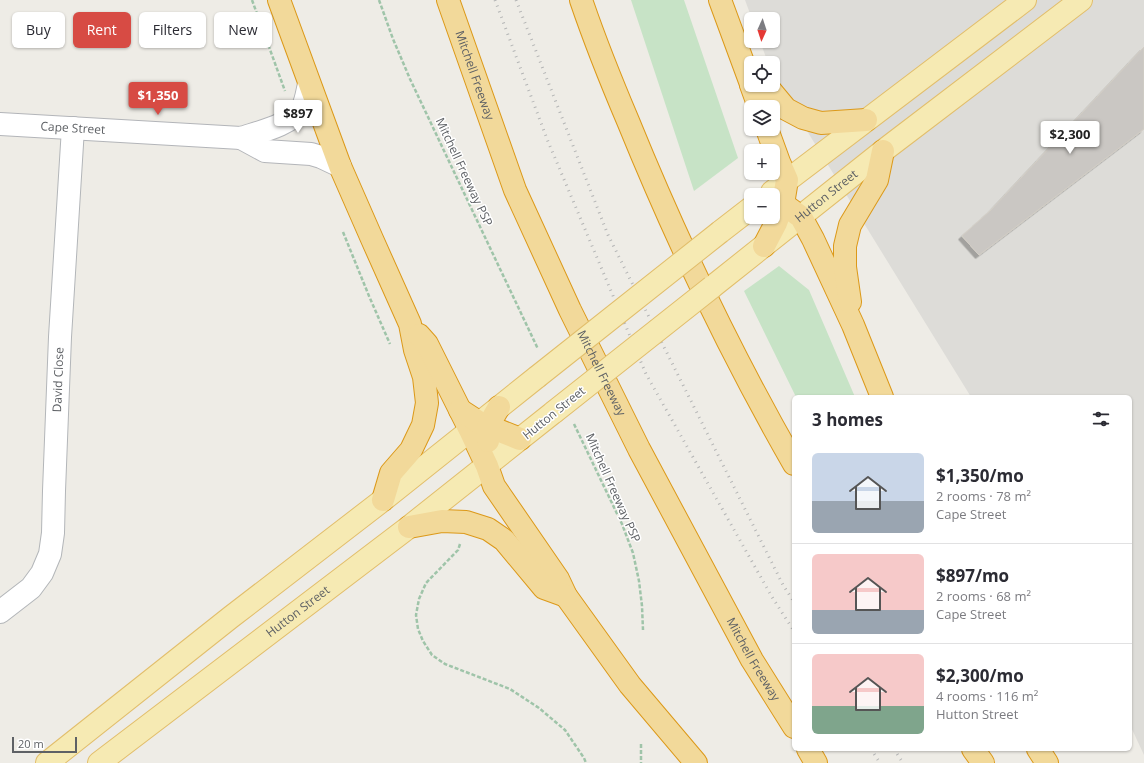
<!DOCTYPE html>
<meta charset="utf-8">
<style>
body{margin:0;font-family:"Open Sans",sans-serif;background:#f2f2f3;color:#2b2b33;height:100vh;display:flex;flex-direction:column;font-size:15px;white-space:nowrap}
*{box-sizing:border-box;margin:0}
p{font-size:13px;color:#7c7c81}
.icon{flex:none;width:22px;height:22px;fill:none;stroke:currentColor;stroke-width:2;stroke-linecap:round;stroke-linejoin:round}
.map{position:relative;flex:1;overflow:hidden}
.drawer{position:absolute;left:792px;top:395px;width:340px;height:356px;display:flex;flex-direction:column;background:#fff;border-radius:6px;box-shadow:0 1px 3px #0004}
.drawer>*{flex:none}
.banner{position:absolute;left:12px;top:12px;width:380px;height:36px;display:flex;gap:8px}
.needle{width:26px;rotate:183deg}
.buttons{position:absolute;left:744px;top:12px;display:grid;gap:8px}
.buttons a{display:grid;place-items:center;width:36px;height:36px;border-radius:6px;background:#fff;box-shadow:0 1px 3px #0004;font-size:20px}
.scale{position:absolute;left:12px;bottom:10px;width:65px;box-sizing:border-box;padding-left:4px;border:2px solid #5e6165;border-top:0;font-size:11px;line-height:14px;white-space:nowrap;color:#5e6165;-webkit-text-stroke:3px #fff;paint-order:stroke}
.price{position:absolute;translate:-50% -34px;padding:0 9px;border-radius:4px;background:#fff;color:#222;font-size:13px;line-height:26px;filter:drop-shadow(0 1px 2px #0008)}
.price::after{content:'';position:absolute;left:50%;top:24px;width:12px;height:9px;margin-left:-6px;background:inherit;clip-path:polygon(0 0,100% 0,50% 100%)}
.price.active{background:#d74b44;color:#fff}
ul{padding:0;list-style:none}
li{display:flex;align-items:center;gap:12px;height:100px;padding:0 20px}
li+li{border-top:1px solid #e1e1e2}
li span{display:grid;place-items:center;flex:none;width:112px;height:80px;border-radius:6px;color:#555}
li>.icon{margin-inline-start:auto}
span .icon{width:48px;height:48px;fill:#fffc;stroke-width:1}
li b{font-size:17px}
h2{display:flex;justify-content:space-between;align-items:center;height:48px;padding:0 20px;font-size:17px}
.chip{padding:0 14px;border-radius:6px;background:#fff;box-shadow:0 1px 3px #0004;font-size:14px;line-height:36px}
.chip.active{background:#d74b44;color:#fff}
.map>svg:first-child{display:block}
.industrial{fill:#dddcd8}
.green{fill:#c7e3c6}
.building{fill:#cac7c3;stroke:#d3cec5;filter:url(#shadow)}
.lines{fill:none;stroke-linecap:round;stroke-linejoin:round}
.street-casing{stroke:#b3b6b9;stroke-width:24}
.secondary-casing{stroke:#b3b5b9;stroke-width:24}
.primary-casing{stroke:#e2be6b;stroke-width:24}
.highway-casing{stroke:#dc9919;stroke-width:24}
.path{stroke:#9fc4a9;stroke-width:2.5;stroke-dasharray:4 2;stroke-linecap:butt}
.street{stroke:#fff;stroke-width:22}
.secondary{stroke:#fff;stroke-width:22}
.primary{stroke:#f6eab3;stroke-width:22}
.highway{stroke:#f2d99a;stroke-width:22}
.rail{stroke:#b4b5b5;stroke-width:3;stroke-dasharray:1 5;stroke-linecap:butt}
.primary-bridge-casing{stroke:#e2be6b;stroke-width:24;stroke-linecap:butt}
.primary-bridge{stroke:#f6eab3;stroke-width:22}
.labels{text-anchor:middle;stroke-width:3;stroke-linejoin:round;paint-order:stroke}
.street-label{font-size:12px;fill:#5e6165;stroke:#fff}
</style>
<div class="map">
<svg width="1144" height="763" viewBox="0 0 1144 763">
<defs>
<filter id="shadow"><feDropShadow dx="-3.5" dy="3.5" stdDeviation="0" flood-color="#0004"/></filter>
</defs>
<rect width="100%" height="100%" fill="#eeece6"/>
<path class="industrial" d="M745,0H1144V755L1130,725V397H971L775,79L773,75V63H768L760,41H773V19H752Z"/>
<path class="green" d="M631,0H684L738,158L694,191Z
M779,266L809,290L855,397H796L744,291Z"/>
<path class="building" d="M1144,47V129L979,255L962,236L991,210Z"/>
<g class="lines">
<defs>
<g id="street">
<path id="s1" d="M0,612L31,588L42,573L50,554L53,533L54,491L60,337L73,128"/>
</g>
<g id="secondary">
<path id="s2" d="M0,124L241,138C259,132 291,125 302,108C306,102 307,92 309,84"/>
<path d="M241,138L265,151L311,154L321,157L340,166"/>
</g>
<g id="primary">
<path d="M772,192L1025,0"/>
<path d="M720,232L751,208"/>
<path id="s3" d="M712,287L883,151L1081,0"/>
<path d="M47,763L231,617L383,500L537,377"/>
<path id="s4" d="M99,763L409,527L554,412"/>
</g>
<g id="highway">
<path d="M279,0L340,166L372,239L410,324L415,350L424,377L427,403L423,425L411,450L391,473L383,500"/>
<path id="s5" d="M448,0L515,190L570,310L639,449L752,660L794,727"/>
<path d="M581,0C595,41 611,81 628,121C676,239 731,354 794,464"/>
<path d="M720,0L751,84"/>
<path d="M751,85L759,107"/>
<path d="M766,85L786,109L803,118L821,123L866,120"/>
<path d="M773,201L783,204L801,217L813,239L853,325L882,397"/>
<path d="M764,246L776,223L783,204L787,180L779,162L767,129"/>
<path d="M850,302L845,267V246L850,225L877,180L883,151"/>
<path d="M419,335L427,344L470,430L487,466L494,486L558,579L566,596L630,685L696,763"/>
<path d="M460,410L480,423L520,439"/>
<path d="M488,441V426L499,407"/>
<path d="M409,527L442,521L466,522L488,529L504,540L544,588L566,596"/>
<path d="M808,749L816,763"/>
<path d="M973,749L983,763"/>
<path d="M1038,749L1047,763"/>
</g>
</defs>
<use href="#street" class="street-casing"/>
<use href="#secondary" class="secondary-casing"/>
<use href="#primary" class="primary-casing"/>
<use href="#highway" class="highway-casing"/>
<path class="path" d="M252,0L285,91
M379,0L393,39L410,79L538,349
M343,232L369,296L390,344
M574,424L622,524L633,553L639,581L642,606L643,630
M460,544L458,550L426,583L419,599L416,615L418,629L423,641L432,655L445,664L510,689L539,708L565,730L584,758L586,763
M641,744V763"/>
<use href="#street" class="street"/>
<use href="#secondary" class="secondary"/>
<use href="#primary" class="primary"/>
<use href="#highway" class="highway"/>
<path class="rail" d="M495,0L547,139L646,374L772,597L794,631
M516,0L608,235L783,585L794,602
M871,749L880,763
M894,749L903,763"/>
<defs>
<path id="primary-bridge" d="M537,377L720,232
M554,412L712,287"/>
</defs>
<use href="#primary-bridge" class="primary-bridge-casing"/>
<use href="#primary-bridge" class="primary-bridge"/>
</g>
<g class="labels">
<g class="street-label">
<text dy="4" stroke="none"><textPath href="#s5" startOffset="80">Mitchell Freeway</textPath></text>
<text dy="4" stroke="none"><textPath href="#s2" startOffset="73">Cape Street</textPath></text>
<text transform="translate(464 172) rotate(65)" y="4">Mitchell Freeway PSP</text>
<text dy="4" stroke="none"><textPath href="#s3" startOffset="146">Hutton Street</textPath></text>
<text dy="4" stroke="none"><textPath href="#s5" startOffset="404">Mitchell Freeway</textPath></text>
<text dy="4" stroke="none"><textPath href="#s1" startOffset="253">David Close</textPath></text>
<text transform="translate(554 413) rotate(-39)" y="4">Hutton Street</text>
<text transform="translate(613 488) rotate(66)" y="4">Mitchell Freeway PSP</text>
<text dy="4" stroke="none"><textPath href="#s4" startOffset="250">Hutton Street</textPath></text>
<text dy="4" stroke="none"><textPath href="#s5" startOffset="728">Mitchell Freeway</textPath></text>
</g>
</g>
</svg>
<div class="buttons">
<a><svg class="needle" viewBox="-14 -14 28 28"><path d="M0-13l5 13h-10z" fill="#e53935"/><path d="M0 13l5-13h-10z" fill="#7c7c81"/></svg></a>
<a><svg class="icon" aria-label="locate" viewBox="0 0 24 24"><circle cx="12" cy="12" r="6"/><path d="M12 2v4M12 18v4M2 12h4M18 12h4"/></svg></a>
<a><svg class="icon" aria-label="layers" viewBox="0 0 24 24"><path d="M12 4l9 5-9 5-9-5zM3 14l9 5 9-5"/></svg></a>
<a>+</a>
<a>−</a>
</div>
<div class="scale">20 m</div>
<b class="price active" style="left:158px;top:116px">$1,350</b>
<b class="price" style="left:298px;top:134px">$897</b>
<b class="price" style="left:1070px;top:155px">$2,300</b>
<div class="banner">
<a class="chip">Buy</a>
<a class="chip active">Rent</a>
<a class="chip">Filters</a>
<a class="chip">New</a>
</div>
<section class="drawer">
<h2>3 homes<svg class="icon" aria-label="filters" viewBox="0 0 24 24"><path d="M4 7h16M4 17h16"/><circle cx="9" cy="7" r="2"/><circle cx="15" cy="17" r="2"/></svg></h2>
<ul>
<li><span style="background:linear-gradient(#c9d6e8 60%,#9aa5b1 0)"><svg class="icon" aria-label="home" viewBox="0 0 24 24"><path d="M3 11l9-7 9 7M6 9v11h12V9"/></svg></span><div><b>$1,350/mo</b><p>2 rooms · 78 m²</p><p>Cape Street</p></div></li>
<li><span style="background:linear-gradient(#f6c9c9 70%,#9aa5b1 0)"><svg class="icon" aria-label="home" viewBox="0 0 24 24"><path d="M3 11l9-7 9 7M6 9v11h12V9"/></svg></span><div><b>$897/mo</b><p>2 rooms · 68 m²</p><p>Cape Street</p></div></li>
<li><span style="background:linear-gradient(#f6c9c9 65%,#7fa58c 0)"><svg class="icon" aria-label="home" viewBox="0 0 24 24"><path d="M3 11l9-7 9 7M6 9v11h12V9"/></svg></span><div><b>$2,300/mo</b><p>4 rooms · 116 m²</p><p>Hutton Street</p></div></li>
</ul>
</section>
</div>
